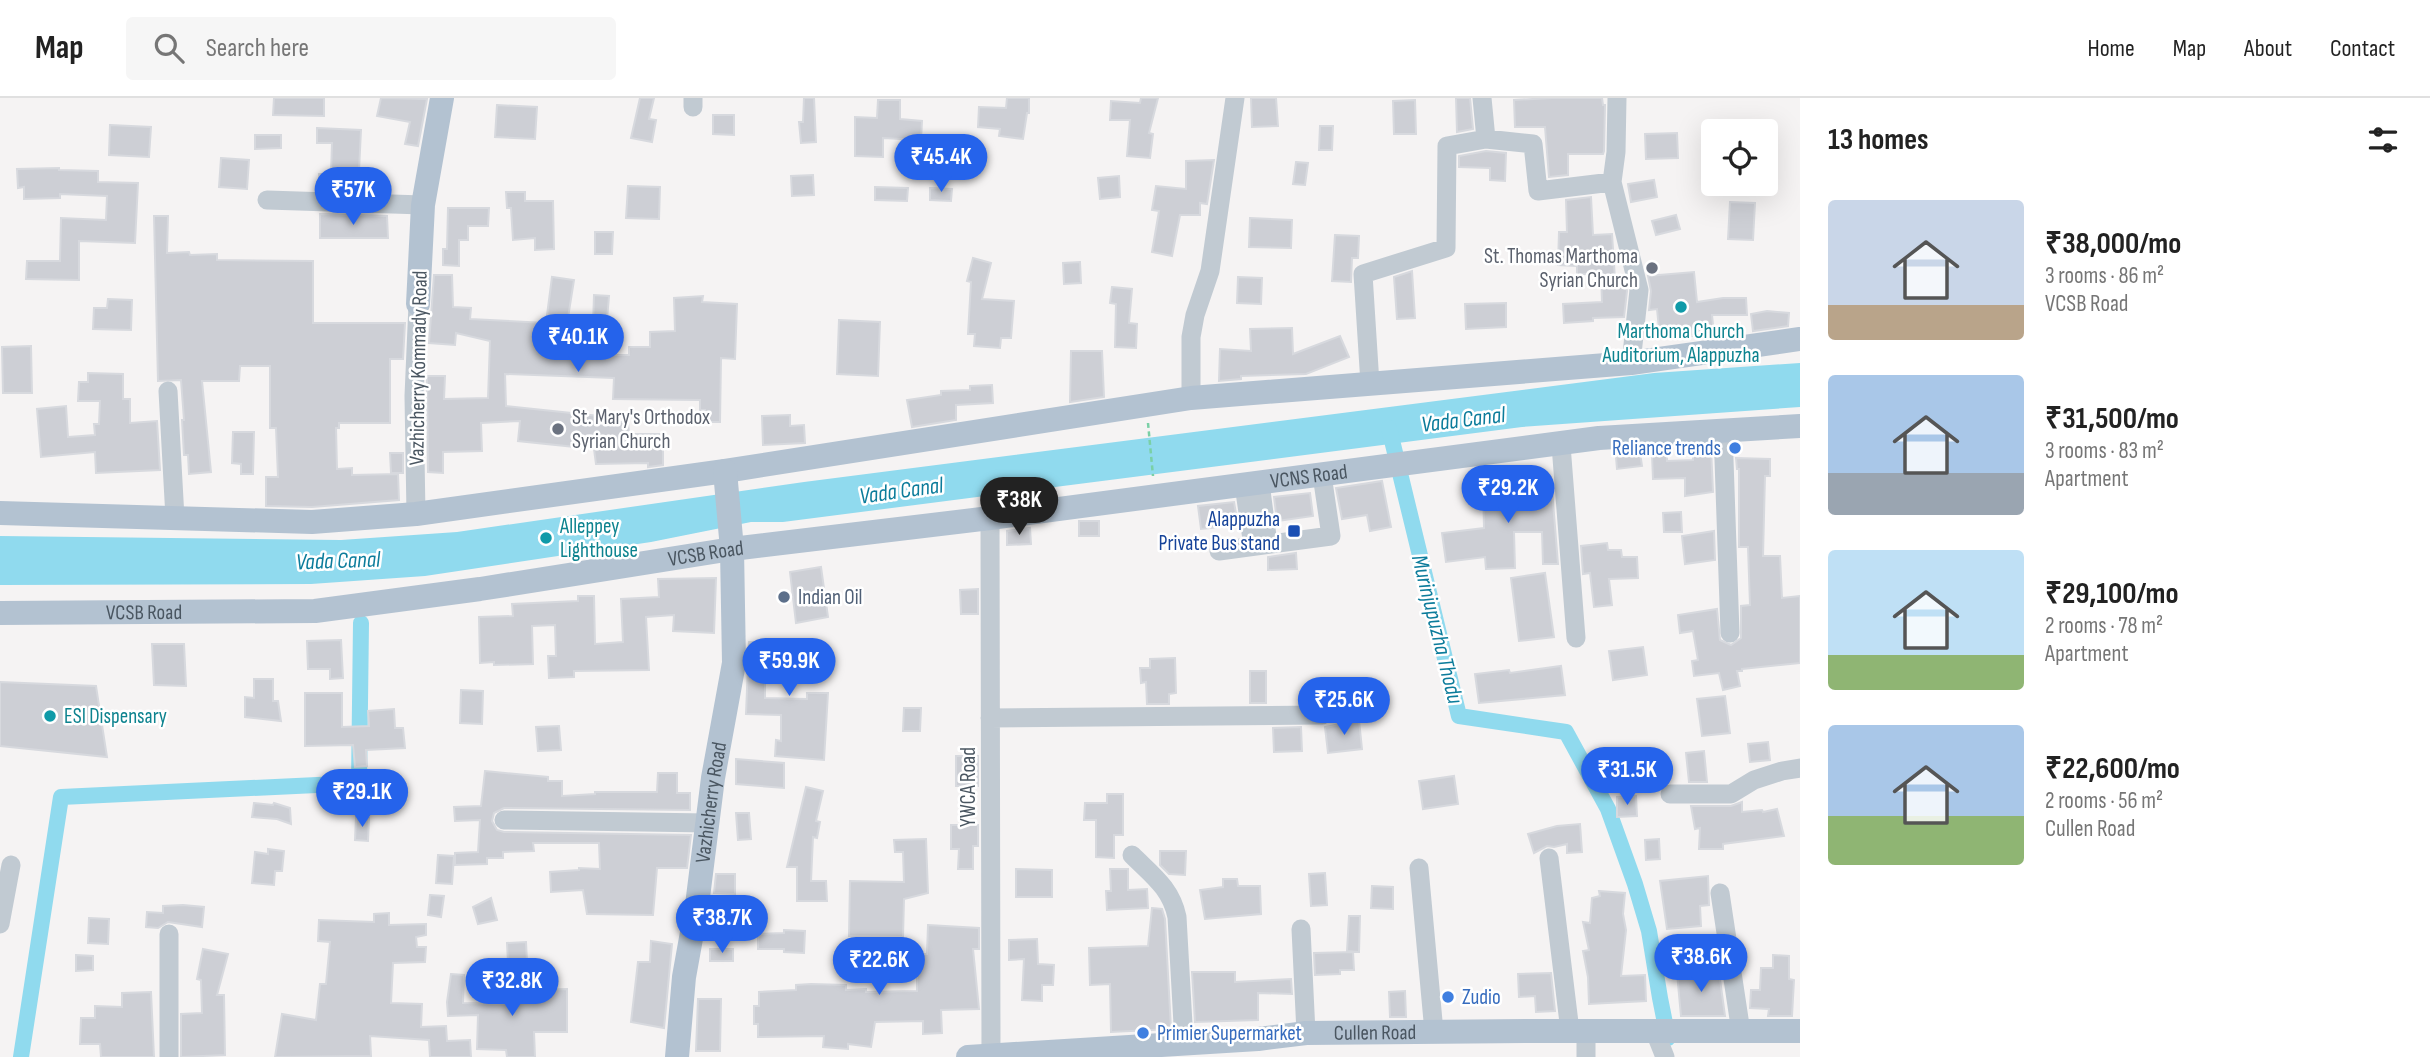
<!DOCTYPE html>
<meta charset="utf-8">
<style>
body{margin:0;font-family:"Sofia Sans Condensed",sans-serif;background:#f6f6f6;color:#222;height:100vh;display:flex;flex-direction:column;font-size:26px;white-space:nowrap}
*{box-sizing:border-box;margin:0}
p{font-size:23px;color:#767676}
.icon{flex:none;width:38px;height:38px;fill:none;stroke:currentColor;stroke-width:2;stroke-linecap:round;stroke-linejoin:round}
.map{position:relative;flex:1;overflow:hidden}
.details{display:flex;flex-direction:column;background:#fff;width:630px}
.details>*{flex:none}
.controls{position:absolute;left:1701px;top:21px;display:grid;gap:14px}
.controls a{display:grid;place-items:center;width:77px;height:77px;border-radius:7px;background:#fff;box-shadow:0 7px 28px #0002;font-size:35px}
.price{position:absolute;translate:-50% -60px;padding:0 16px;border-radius:24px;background:#2563eb;color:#fff;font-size:23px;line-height:46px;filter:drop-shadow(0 2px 4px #0008)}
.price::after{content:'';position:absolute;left:50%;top:42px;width:21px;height:16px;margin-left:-10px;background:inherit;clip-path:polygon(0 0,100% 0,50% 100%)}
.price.selected{background:#222;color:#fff}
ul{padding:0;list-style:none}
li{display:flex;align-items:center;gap:21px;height:175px;padding:0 28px}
li span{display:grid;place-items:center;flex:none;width:196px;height:140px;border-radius:7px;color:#555}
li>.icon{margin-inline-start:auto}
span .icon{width:84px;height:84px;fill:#fffc;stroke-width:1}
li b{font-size:30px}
h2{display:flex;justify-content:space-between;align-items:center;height:84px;padding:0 28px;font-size:30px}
header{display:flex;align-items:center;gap:42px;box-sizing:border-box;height:98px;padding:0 35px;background:#fff;border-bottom:2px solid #e0e0e0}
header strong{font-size:33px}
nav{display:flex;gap:38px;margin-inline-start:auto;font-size:24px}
.search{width:490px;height:63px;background:#f6f6f6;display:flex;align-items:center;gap:18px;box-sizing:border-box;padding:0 24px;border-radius:7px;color:#767676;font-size:26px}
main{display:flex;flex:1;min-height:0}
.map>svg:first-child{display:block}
.water{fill:#90daee}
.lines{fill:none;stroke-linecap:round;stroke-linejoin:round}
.canal{stroke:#90daee;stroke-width:16}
.building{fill:#cdcfd5;stroke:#d7d9de;stroke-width:2}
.path{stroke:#7ad0a6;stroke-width:2.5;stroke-dasharray:5 3.5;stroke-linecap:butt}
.minor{stroke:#c1cad2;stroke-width:19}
.major{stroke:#b3c2d1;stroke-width:24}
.worship-dot{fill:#6b7280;stroke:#fff;stroke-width:2.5}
.culture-dot{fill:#0f9aa8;stroke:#fff;stroke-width:2.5}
.shop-dot{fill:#3f7fe0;stroke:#fff;stroke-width:2.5}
.transit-dot{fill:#1a4fb4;stroke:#fff;stroke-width:2.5}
.service-dot{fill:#5c6f8a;stroke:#fff;stroke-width:2.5}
.labels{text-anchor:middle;stroke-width:5;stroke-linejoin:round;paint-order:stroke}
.worship-label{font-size:21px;fill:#5b616d;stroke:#fff;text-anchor:end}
.culture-label{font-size:21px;fill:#0d838f;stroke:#fff;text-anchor:start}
.street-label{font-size:21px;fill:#4a5661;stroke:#fff}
.shop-label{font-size:21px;fill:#366cbe;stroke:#fff;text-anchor:start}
.transit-label{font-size:21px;fill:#164399;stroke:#fff;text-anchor:end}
.service-label{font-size:21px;fill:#4e5e75;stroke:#fff;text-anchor:start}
.water-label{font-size:23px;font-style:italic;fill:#0c7c9b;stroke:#fff}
</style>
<header>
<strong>Map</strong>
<div class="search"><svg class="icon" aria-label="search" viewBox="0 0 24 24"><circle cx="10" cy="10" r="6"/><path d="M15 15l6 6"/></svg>Search here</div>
<nav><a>Home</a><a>Map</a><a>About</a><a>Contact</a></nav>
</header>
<main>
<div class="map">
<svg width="1800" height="959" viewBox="0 0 1800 959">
<rect width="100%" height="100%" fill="#f5f3f3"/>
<path class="water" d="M1800,265V309L1522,329L783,424H751L651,444L425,478L311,486L0,487V438L341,442L457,434L804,384L1654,275Z"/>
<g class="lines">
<path class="canal" d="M1389,330L1459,618L1566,634L1608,711L1635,786L1649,833L1660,900L1668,940
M21,959L61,699L359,685L361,525"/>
</g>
<path class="building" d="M274,0H324V18L273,17Z
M381,0L427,1L418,48L405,46L410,24L377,18Z
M640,0H654L649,21L656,22L652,44L631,40Z
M804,0H814L816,44L801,45L799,24H803Z
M1007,0H1029V15H1027L1023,41L999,38L1000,31L978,29L979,9L1006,10Z
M1141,0H1158L1149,35L1153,36L1150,60L1127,58L1130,22H1110L1111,3L1140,5Z
M1251,0H1276L1278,28L1252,29Z
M1456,0H1470L1473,31L1457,34Z
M1552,0H1602L1603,7H1605L1604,53L1603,56H1568V77L1549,79L1545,29H1515L1514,2Z
M878,2H900V21L922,23L921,42L883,40V59L855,58V19L877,20Z
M1415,2L1416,36H1394L1393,3Z
M497,7L537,9L535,41L495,39Z
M713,17H734V37L713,36Z
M110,27L151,29L149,59L109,57Z
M1320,28H1333L1332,52H1319Z
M317,30L361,32L358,93L320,91L319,76H331L332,45H317Z
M1677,35L1678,60L1646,61L1645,36Z
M255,37H281V50L255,51Z
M1486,53L1506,55L1505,83L1490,82V70L1459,69V58Z
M221,60L249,62L247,91L219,89Z
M1214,62L1207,106L1200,105V117H1180L1172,158L1152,154L1159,113L1152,112L1156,88L1186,91V63Z
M1296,64L1308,65L1305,87L1293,86Z
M59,70V72L98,73V84L138,85L135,145L79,143V182L26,181L27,163H60L61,120L106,122L107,98L60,96V100L24,101V89L18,90L17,71Z
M813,77L814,97L792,98L791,78Z
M1119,78L1120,99L1100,101L1098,80Z
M1654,82L1657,99L1631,104L1628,86Z
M628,88L660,89L659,121L626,120Z
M875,89L908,90L907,103L875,102Z
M930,90L952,91L951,103L930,102Z
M506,94H525V103H553L554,151L535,152V140L513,142L511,110H507Z
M1591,99L1593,137L1612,136L1615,181H1624L1627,193L1624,219L1593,220V223L1564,225L1563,206L1602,204L1601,176H1577V168L1558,167L1559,134H1567L1566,102Z
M1730,104L1755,105L1753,142L1728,141Z
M448,110H489L488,128H468V142H459V168L443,167V151H447Z
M320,116L387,118L388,140H320Z
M1676,117L1680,131L1656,137L1652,123Z
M154,118H168L167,155L189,154L190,157L217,156V162L313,163V225H405L403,261H390V325H339V330H336L337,371L352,370V377L398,376L399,402L312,409L266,408V379H278L276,330H270V268H240L239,283H202L211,374L189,376L188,357H184L182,322H184L181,282L158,283Z
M1250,120L1292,122L1291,150L1249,149Z
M595,134H613L612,156H595Z
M1335,137L1359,138L1358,160H1352L1351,184L1332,183Z
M973,160L991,165L982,201L1014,203L1011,240H1001L1000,250L974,248L975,236H968L971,184L967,183Z
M1080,164L1081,185L1064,186L1063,165Z
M1412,173L1415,220L1397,221L1394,179Z
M1694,174L1697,204L1723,200H1746L1747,217H1712L1714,236L1660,241L1657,211L1649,212L1651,193L1648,178Z
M434,177H452L453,209L471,210L470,221L546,225L552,179L574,182L567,226L593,227L594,197L609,198L604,257H629V249H650V234L675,233L674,200L703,198L702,204L737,206L735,261L721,260L720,324H705V312H700V302L613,301L614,280L505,276L506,308L599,318L598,324H628L629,336H663V367L648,369V365L596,366L594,351L518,343L520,323L481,325L482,353L443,354V375L428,374L427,278H445L444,301L488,300L490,243L456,235L455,247L429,245Z
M1238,179L1262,180L1261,206L1237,205Z
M1112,189L1132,191L1129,225L1137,226L1136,250L1115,249L1116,206L1110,205Z
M108,201L132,202L131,232L93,231L94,210H107Z
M1506,205V229L1466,231L1465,206Z
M1767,213L1789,215L1788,228L1753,233L1751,216Z
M839,222L880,224L878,278L837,276Z
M1292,230L1293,256L1340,238L1349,259L1306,276L1241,278V281L1219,283L1220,251L1251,253L1250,231Z
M31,248L32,295H3L2,249Z
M1071,253H1102L1104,299L1070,304Z
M88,275L123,276V301H130V325L157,323L160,372L96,375L95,354L41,359L37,311L66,308L68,339L95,337L94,326H99L100,303H78L79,284H88Z
M992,287L993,305L956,307V322L912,329L907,302L941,297V293L970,292V288Z
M790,317V328L804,327L805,345L763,347L762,318Z
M233,334H254L253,376H241V366L232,365Z
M1711,350L1713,394L1685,398V380L1653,381L1652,357L1667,356V363L1693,362V351Z
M390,355H403V375H391Z
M1640,355L1642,368L1617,371L1616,359Z
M1736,360L1770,361V378H1765L1763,458H1780L1782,500L1800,498V565L1742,571V573H1737L1740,588L1723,592L1719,575L1694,578L1692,563L1698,562L1693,533L1680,535L1678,517L1717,511L1720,542L1731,547L1741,540V508L1750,507L1748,449H1739V371H1737Z
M1551,379L1558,466H1543L1542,434H1514L1515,470L1486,471L1485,459L1446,464L1442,435L1484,430L1483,387L1521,386V380Z
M1382,383L1391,429L1370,433L1367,417L1342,421L1336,390Z
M1310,395L1313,418L1277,423L1274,399Z
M1234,404L1238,427L1201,431L1198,408Z
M1681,414L1682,434H1664L1663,415Z
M1079,423H1099V438H1079Z
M1030,430L1031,446L1007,447V433Z
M1714,433L1715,462L1685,466L1682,438Z
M1607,445L1608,452H1621L1622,459H1637L1638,480L1609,481L1612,507L1594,509L1590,475L1583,476L1581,448Z
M1296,455L1297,471L1268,472V459Z
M821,469L828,519L796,525L790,474Z
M1545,475L1554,539L1519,543L1511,480Z
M716,480L714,535L673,533L674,517L646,519L649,572L574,573V579L549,580L548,558H556L555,527L532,528L533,566L494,567V564L480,565L479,519L513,518L512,506L578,503V498H594L595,546L623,544L621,501L659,499L658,481Z
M978,491V516H961L960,492Z
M341,542L343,580L330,581V571H308L307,543Z
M749,544L820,546V569H799L798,577H765V600L807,601V595H828L824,662L775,658L776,642L781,643V617L746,616Z
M152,546H184L186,588L154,587Z
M1643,549L1647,577L1613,582L1609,553Z
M1175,560L1176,595L1169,596V606H1147L1146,584L1141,585L1140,570H1150V561Z
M1561,568L1565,597L1479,605L1475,576L1509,572L1510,575Z
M1250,573H1266V605H1250Z
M254,581H273V603H278L281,623L245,619V599L254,600Z
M0,584L96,588L107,659L0,648Z
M461,592L483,593L482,626L460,625Z
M305,595H342V629L369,628L368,613L394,611L395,630H403L405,650L366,652L367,668L355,669L353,647L305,648Z
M1725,598L1730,635L1702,638L1697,601Z
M904,610H921L920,633H903Z
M1359,622L1362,651L1328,655L1325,629Z
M559,628L561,652L538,653L536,629Z
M1301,629L1302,653L1274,654L1273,630Z
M1768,644L1770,662L1750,664L1748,646Z
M1704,653L1707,684H1689L1686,655Z
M956,658H978V688H956Z
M736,661L784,665V690L736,686Z
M485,673L548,679V683H562V698L595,696V694H657L658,675H677V695H690V712L504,710L494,715L492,723L497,732L504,734L691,737L687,770H657L653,817L587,816L583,792L551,794L550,774L579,772V770L600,771L599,745H533L534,753L503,754V760H487V766L455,767V755L478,754L480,722L455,723L454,709L481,708Z
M1454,678L1458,706L1423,711L1419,683Z
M806,689L823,693L816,723L820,724L817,740L813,739L811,783H826L827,803H797V769H787Z
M1107,696H1123V737H1114V760L1096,759V722H1084L1085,705H1107Z
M1636,698L1637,718L1617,719V699Z
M1742,704V714L1762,712L1763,714L1777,711L1784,738L1723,746V751H1699L1700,730L1695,731L1691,708H1731Z
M254,705L273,707L274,705L290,710L291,726L277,721L252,719Z
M736,715H749L751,741L738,742Z
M356,719L369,720L368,743L355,742Z
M1580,726L1582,754L1567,755V746L1554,749L1547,748L1534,755L1528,736L1557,728Z
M951,727H978V748H973V771H958L959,751H951Z
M926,741L928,795L904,801L903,839L849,838L850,783L904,784L903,754H895L894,742Z
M1659,741L1660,761L1646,762L1645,742Z
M268,751L284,753L282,773H275L274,787L252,785L255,754L268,756Z
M1160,753H1186L1185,777L1169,776L1160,767Z
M438,757L454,758L452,786L436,785Z
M1016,771L1052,772V799H1016Z
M1110,771H1128V792L1147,791L1148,810L1107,812L1106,793H1111Z
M1325,775L1327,807L1311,808L1309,776Z
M716,776H735V796L714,795Z
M1708,778L1709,807L1700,808L1701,828L1667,831L1660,783Z
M1223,781H1237L1238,788H1260L1261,816L1205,821L1200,792L1223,789Z
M1372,788L1393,789V811L1371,810Z
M1599,793L1625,795L1623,816L1626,832L1621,878L1645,877L1646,903L1589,906L1588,879L1583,853L1589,852L1583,824L1590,825L1592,800L1600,798Z
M430,797L444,798L441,819L428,817Z
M491,800L497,822L478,826L473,809Z
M183,807L204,809L202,829L168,824L158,830L146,829L147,814L163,815V808Z
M1152,810L1162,811L1165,821L1171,931L1111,934L1110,886L1090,887L1089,850L1148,848Z
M389,815V827L426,826V837L416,839L417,849H426L425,864L393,865L391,905L422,906L421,929L446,928L447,943L470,942L471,959H430L429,942L370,938L371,958L275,959L282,916L316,922L320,886H326L330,844L318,843L319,822L374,824V816Z
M1349,818H1360L1359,854L1347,853Z
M89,820L109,821L108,846L88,845Z
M928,827L979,830V851H973L979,911L941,912L942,935L923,936V923L875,924L871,949L848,946V951L823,949L824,938L758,939V926H754V908H759V894L796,892V887L811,886L846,887V892L866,891V894L917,893V856H927Z
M784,832L805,833L804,855L784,854V851H758V836L784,835Z
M1037,841L1038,866L1054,867L1053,887H1042V903L1022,902L1024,861L1009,862V842Z
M651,843L672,846L664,930L631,924L638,864H650Z
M526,844L527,864L508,865L507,845Z
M203,851L228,856L217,897H224L225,957L181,959V916L202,915L201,882L197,881Z
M710,851H733V863H710Z
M1353,854L1354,872H1340V876L1315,877L1314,855Z
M76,857L93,858V872L76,873Z
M1773,857L1789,858V881L1794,882L1792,918H1768L1769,911L1750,910L1751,892H1760L1761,870H1773Z
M1192,874H1235V884L1291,881L1292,896L1258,895V922L1195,924Z
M1719,874L1725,918H1681L1677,875Z
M1551,875L1555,913L1536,914L1535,898L1519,899L1518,876Z
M451,876L464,877L463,905L506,906L505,901L536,900V892L567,891V934H534L535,959H507L506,952L477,951L478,917L448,918L447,904Z
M1405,893L1406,919H1390L1389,894Z
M151,894L154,959H101L100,946H80L81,920H95V908L122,909V895Z
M698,901H721L720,953H696Z"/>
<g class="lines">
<path class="path" d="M1148,325L1153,378"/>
<path class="minor" d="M1482,0L1486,41L1533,46L1538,93L1612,84
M1617,0L1616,54L1612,84L1639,192L1631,265
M693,9V0
M267,102L423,107
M1370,286L1363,176L1446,150L1447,48L1486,41
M168,293L175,420
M1191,300V239L1195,217L1210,173L1235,0
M1723,333L1730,535
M1561,347L1576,540
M1260,385L1268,446
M1244,387L1253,448
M416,416L414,298L418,206
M990,420L991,959
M1219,453L1331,438L1322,377
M990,620L1322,617
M1670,696H1731L1754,682L1782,673L1800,670
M504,722L708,725
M1132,757C1152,777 1171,790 1177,819L1184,944
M1549,760L1570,933
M1419,770L1434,934
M1720,795L1741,934
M0,826L11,767
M1301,831L1306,935
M169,836V959
M1655,934L1665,959
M1586,959V933"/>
<g class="major">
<path d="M418,206L423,107L442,0"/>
<path d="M0,415L312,424L416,416L725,373L1191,300L1631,265L1800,241"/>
<path id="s1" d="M0,515L315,513L480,491L732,451L990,420L1599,340L1800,328"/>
<path id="s2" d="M677,959L684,879L697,807L713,680L734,565L732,451L725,373"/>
<path id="s3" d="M968,959L1258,941L1306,935L1525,933H1800"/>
</g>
</g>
<g class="worship-dot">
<circle cx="1652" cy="170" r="7"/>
<circle cx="558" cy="331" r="7"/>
</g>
<g class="culture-dot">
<circle cx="1681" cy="209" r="7"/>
<circle cx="546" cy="440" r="7"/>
<circle cx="50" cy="618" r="7"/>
</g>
<g class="shop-dot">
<circle cx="1735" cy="350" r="7"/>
<circle cx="1448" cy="899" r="7"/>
<circle cx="1143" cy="935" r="7"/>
</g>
<rect class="transit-dot" x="1287" y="426" width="14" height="14" rx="3.5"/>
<circle class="service-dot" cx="784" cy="499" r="7"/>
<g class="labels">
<g class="worship-label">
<text x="1638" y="165">St. Thomas Marthoma<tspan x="1638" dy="24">Syrian Church</tspan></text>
<text x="572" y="326" text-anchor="start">St. Mary's Orthodox<tspan x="572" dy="24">Syrian Church</tspan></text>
</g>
<g class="culture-label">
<text x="1681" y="240" text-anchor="middle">Marthoma Church<tspan x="1681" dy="24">Auditorium, Alappuzha</tspan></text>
<text x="560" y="435">Alleppey<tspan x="560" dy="24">Lighthouse</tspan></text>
<text x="64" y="625">ESI Dispensary</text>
</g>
<g class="street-label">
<text transform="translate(418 270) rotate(-89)" y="7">Vazhicherry Kommady Road</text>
<text dy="7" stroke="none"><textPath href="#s1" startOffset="1318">VCNS Road</textPath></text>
<text dy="7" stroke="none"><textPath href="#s1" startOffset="710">VCSB Road</textPath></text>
<text dy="7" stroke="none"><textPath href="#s1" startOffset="144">VCSB Road</textPath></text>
<text transform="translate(968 689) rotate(-90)" y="7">YWCA Road</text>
<text dy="7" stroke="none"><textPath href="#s2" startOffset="257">Vazhicherry Road</textPath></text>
<text dy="7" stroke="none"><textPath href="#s3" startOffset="408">Cullen Road</textPath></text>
</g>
<g class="shop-label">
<text x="1721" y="357" text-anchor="end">Reliance trends</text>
<text x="1462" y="906">Zudio</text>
<text x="1157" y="942">Primier Supermarket</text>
</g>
<g class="transit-label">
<text x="1280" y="428">Alappuzha<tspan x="1280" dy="24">Private Bus stand</tspan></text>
</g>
<g class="service-label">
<text x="798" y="506">Indian Oil</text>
</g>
<g class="water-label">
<text transform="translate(1463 321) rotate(-7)" y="8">Vada Canal</text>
<text transform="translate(901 392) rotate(-8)" y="8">Vada Canal</text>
<text transform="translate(338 462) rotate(-2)" y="8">Vada Canal</text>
<text transform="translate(1438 531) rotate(76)" y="8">Murinjupuzha Thodu</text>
</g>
</g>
</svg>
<div class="controls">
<a><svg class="icon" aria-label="locate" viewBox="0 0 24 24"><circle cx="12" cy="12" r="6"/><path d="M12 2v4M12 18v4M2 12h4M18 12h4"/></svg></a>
</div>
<b class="price" style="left:941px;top:96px">₹45.4K</b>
<b class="price" style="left:353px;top:129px">₹57K</b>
<b class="price" style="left:578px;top:276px">₹40.1K</b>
<b class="price" style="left:1508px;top:427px">₹29.2K</b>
<b class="price selected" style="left:1019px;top:439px">₹38K</b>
<b class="price" style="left:789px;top:600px">₹59.9K</b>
<b class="price" style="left:1344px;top:639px">₹25.6K</b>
<b class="price" style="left:1627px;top:709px">₹31.5K</b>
<b class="price" style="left:362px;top:731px">₹29.1K</b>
<b class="price" style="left:722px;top:857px">₹38.7K</b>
<b class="price" style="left:1701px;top:896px">₹38.6K</b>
<b class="price" style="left:879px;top:899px">₹22.6K</b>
<b class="price" style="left:512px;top:920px">₹32.8K</b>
</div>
<section class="details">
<h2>13 homes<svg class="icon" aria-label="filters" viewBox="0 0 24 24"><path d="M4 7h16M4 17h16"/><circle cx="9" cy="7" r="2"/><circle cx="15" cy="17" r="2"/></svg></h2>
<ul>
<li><span style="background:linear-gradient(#c9d6e8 75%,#b9a48a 0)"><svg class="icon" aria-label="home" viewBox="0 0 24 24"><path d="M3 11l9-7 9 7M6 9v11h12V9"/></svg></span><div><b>₹38,000/mo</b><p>3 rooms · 86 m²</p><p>VCSB Road</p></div></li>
<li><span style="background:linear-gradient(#a9c7e8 70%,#9aa5b1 0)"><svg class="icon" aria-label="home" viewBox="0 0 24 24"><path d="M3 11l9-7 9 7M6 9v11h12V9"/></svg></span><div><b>₹31,500/mo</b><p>3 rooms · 83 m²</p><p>Apartment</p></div></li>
<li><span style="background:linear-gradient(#bfe0f5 75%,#8fb573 0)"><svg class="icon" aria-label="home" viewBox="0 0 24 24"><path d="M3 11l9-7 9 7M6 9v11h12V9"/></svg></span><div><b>₹29,100/mo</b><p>2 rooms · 78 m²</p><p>Apartment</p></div></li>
<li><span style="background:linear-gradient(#a9c7e8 65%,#8fb573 0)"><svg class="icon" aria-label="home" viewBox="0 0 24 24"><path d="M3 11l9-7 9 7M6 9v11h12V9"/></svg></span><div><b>₹22,600/mo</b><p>2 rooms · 56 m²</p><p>Cullen Road</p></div></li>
</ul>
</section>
</main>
